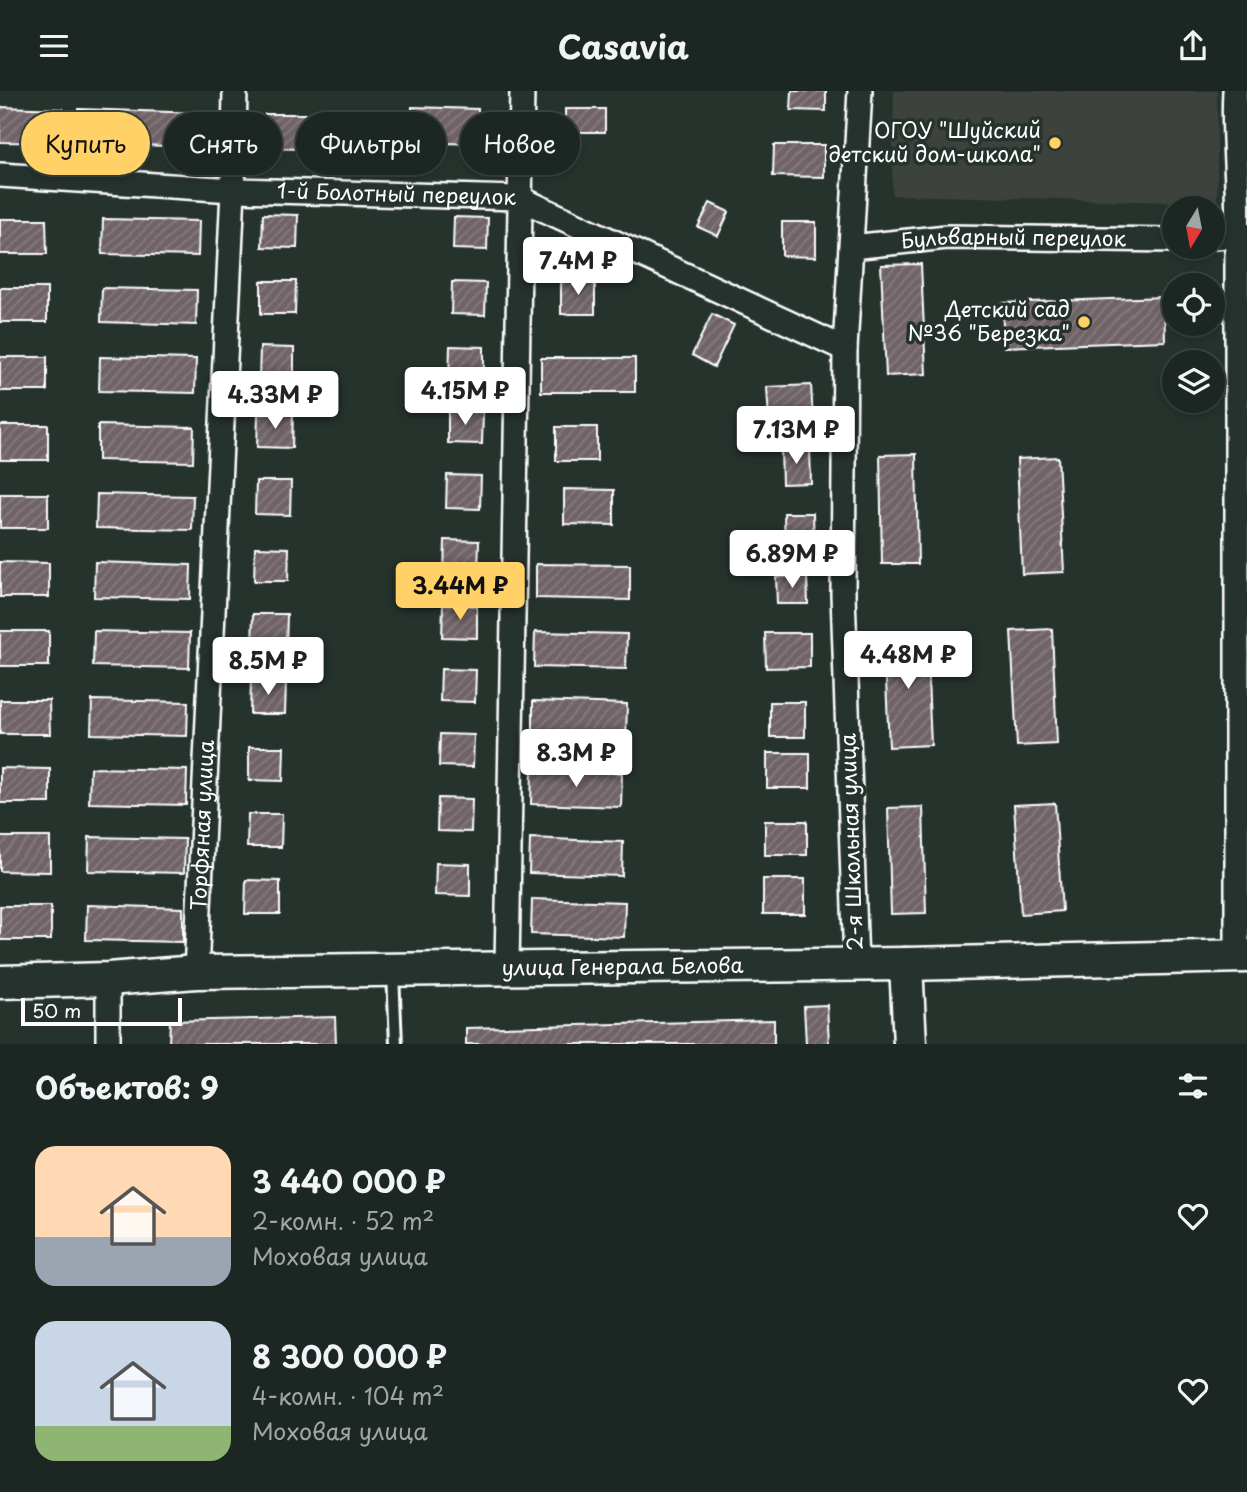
<!DOCTYPE html>
<html lang="ru">
<meta charset="utf-8">
<style>
body{margin:0;font-family:"Playpen Sans",sans-serif;background:#29322f;color:#f1f3f6;height:100vh;display:flex;flex-direction:column;font-size:26px;white-space:nowrap}
*{box-sizing:border-box;margin:0}
p{font-size:23px;color:#a0a5a5}
.icon{flex:none;width:38px;height:38px;fill:none;stroke:currentColor;stroke-width:2;stroke-linecap:round;stroke-linejoin:round}
.map{position:relative;height:953px;overflow:hidden}
.drawer{display:flex;flex-direction:column;background:#1c2622;flex:1}
.drawer>*{flex:none}
.top-card{position:absolute;left:21px;top:21px;width:700px;height:63px;display:flex;gap:14px}
.needle{width:46px;rotate:190deg}
.fabs{position:absolute;left:1162px;top:105px;display:grid;gap:14px}
.fabs a{display:grid;place-items:center;width:63px;height:63px;border-radius:50%;background:#1c2622;box-shadow:0 4px 10px #0003,0 0 0 2px #3a4340;font-size:35px}
.scale{position:absolute;left:21px;bottom:18px;width:161px;box-sizing:border-box;padding-left:7px;border:4px solid #fff;border-top:0;font-size:19px;line-height:24px;white-space:nowrap;color:#fff;-webkit-text-stroke:5px #26332d;paint-order:stroke}
.price{position:absolute;translate:-50% -60px;padding:0 16px;border-radius:7px;background:#fff;color:#222;font-size:23px;line-height:46px;filter:drop-shadow(0 2px 4px #0008)}
.price::after{content:'';position:absolute;left:50%;top:42px;width:21px;height:16px;margin-left:-10px;background:inherit;clip-path:polygon(0 0,100% 0,50% 100%)}
.price.current{background:#ffd166;color:#111}
ul{padding:0;list-style:none}
li{display:flex;align-items:center;gap:21px;height:175px;padding:0 35px}
li span{display:grid;place-items:center;flex:none;width:196px;height:140px;border-radius:21px;color:#555}
li>.icon{margin-inline-start:auto}
span .icon{width:84px;height:84px;fill:#fffc;stroke-width:1}
li b{font-size:30px}
h2{display:flex;justify-content:space-between;align-items:center;height:84px;padding:0 35px;font-size:30px}
.chip{padding:0 24px;border-radius:32px;background:#1c2622;box-shadow:0 4px 10px #0003,0 0 0 2px #3a4340;font-size:24px;line-height:63px}
.chip.current{background:#ffd166;color:#111}
header{display:flex;justify-content:space-between;align-items:center;height:91px;padding:0 35px;background:#1c2622;font-size:32px;font-weight:700}
.map>svg:first-child{display:block}
.built{fill:#3c423e}
.building{fill:url(#building-hatch);stroke:#fff;stroke-width:2}
.lines{fill:none;stroke-linecap:round;stroke-linejoin:round}
.lane-casing{stroke:#fff;stroke-width:16}
.street-casing{stroke:#fff;stroke-width:28}
.secondary-casing{stroke:#fff;stroke-width:37}
.lane{stroke:#26332d;stroke-width:10}
.street{stroke:#26332d;stroke-width:23}
.secondary{stroke:#26332d;stroke-width:32}
.poi-dot{fill:#ffd166;stroke:#26332d;stroke-width:2.5}
.labels{text-anchor:middle;stroke-width:7;stroke-linejoin:round;paint-order:stroke}
.poi-label{font-size:21px;fill:#fff;stroke:#26332d;text-anchor:end}
.street-label{font-size:21px;fill:#fff;stroke:#26332d}
</style>
<header><svg class="icon" aria-label="menu" viewBox="0 0 24 24"><path d="M4 6h16M4 12h16M4 18h16"/></svg>Casavia<svg class="icon" aria-label="share" viewBox="0 0 24 24"><path d="M12 15V3M7 8l5-5 5 5M5 13v7h14v-7"/></svg></header>
<div class="map">
<svg width="1247" height="953" viewBox="0 0 1247 953">
<defs>
<pattern id="building-hatch" width="6" height="6" patternUnits="userSpaceOnUse" patternTransform="scale(1.75)"><rect width="6" height="6" fill="#706467"/><path d="M-1 1l2-2M0 6l6-6M5 7l2-2" fill="none" stroke="#857b7e"/></pattern>
</defs>
<rect width="100%" height="100%" fill="#26332d"/>
<filter id="ink" filterUnits="userSpaceOnUse"><feTurbulence type="fractalNoise" baseFrequency=".0143" numOctaves="2"/><feDisplacementMap in="SourceGraphic" scale="14" xChannelSelector="R" yChannelSelector="G"/><feConvolveMatrix kernelMatrix="1 2 1 2 8 2 1 2 1" color-interpolation-filters="sRGB"/></filter>
<g filter="url(#ink)">
<path class="built" d="M894,0H1217V112L892,104Z"/>
<path class="building" d="M792,0H826V20L791,19Z
M0,16L63,18V52L0,51Z
M412,16L478,18L477,53L411,51Z
M78,18L200,22L199,56L77,52Z
M565,18H605V41H565Z
M265,23H305L304,58L264,57Z
M774,54H824V86L773,85Z
M710,112L729,121L718,145L698,136Z
M263,123L298,124L297,157L262,156Z
M454,126L488,127L487,159L453,158Z
M0,128H46L47,163H0Z
M103,128L199,130L198,165L102,163Z
M782,131H816V166L782,165Z
M921,173L926,283L886,285L881,174Z
M561,188L595,189V223H561Z
M261,190H296L295,223H261Z
M452,191L486,192L485,224L451,223Z
M0,197H47V231H0Z
M102,197L197,199L196,234L101,231Z
M1164,206L1165,250L1004,256L1002,212Z
M712,223L734,234L714,276L692,264Z
M450,255L484,256V289L449,288Z
M260,256L294,257V290H259Z
M0,266H47V300H0Z
M100,266L196,268L195,302L99,300Z
M541,267H635V301H541Z
M811,294L813,328L769,330L767,296Z
M448,320L483,321L482,353L448,352Z
M258,323H293L292,357L257,356Z
M0,334H48V369H0Z
M98,334L194,336L193,371L98,369Z
M556,336H597V370H556Z
M810,357L811,392L782,393L781,358Z
M916,363L918,473H882L880,364Z
M1058,366L1064,481L1022,483L1017,368Z
M447,384L481,385L480,418L446,417Z
M256,390H291L290,424L255,423Z
M564,398L614,399V434L564,433Z
M0,403H48V437H0Z
M97,403L193,405L192,439L96,437Z
M784,422H813L814,456L785,457Z
M445,449L479,450L478,482L444,481Z
M255,456L289,457L288,490H254Z
M0,471L49,472V506H0Z
M95,471L191,474L190,508L94,506Z
M536,473L630,474V509L536,507Z
M807,485L808,513H777L776,486Z
M443,514L477,515V547L442,546Z
M253,523H287L286,557L252,556Z
M1052,538L1057,653L1017,655L1011,540Z
M0,540H49V575H0Z
M94,540L190,542L189,577L93,575Z
M535,541L627,543L626,578L534,576Z
M765,542H810V576L766,577Z
M926,543L931,654L889,656L884,545Z
M441,578L476,579L475,611L440,610Z
M251,589L286,590L285,623H250Z
M0,609H49L50,643H0Z
M92,609L188,611L187,645L91,643Z
M533,610L627,613L626,647L533,644Z
M770,611H805V646H770Z
M440,643L474,644L473,676L439,675Z
M249,656H284L283,690L249,689Z
M767,662H810V697H767Z
M0,677L50,678V712H0Z
M90,677L187,679L186,714L89,712Z
M532,679L622,682L621,716L531,713Z
M438,707L472,708L471,741L437,740Z
M1055,712L1062,820L1021,823L1014,714Z
M923,716L926,822L891,823L888,717Z
M248,723H282L281,756H247Z
M765,730H807V764H765Z
M0,746H50V781L0,780Z
M89,746L185,748L184,782L88,780Z
M530,747L623,751L622,785L529,782Z
M436,772L470,773V805L435,804Z
M763,788H805V823H763Z
M246,789L280,790V823H245Z
M532,808L625,811L624,846L531,843Z
M87,814L183,817V851L86,849Z
M0,815H51V849H0Z
M827,914L829,953H806L804,915Z
M335,926L336,953H169L170,930Z
M774,929V953H466V937Z"/>
<g class="lines">
<defs>
<path id="lane" d="M393,882L396,953"/>
<g id="street">
<path d="M1235,0C1232,48 1240,96 1237,144V865"/>
<path id="s1" d="M0,84L233,99L519,107L845,258"/>
<path d="M1213,146L1247,144"/>
<path id="s2" d="M851,156L947,146L1174,149"/>
<path d="M856,873L843,503L845,258L860,0"/>
<path d="M507,876L522,0"/>
<path id="s3" d="M196,881L233,99L235,0"/>
<path d="M108,953V888"/>
</g>
<g id="secondary">
<path d="M906,873L910,953"/>
<path id="s4" d="M0,891L108,888L196,881L906,873L1247,865"/>
</g>
</defs>
<use href="#lane" class="lane-casing"/>
<use href="#street" class="street-casing"/>
<use href="#secondary" class="secondary-casing"/>
<use href="#lane" class="lane"/>
<use href="#street" class="street"/>
<use href="#secondary" class="secondary"/>
</g>
</g>
<g class="poi-dot">
<circle cx="1055" cy="52" r="7"/>
<circle cx="1084" cy="231" r="7"/>
</g>
<g class="labels">
<g class="poi-label">
<text x="1041" y="47">ОГОУ "Шуйский<tspan x="1041" dy="24">детский дом-школа"</tspan></text>
<text x="1070" y="226">Детский сад<tspan x="1070" dy="24">№36 "Березка"</tspan></text>
</g>
<g class="street-label">
<text dy="7" stroke="none"><textPath href="#s1" startOffset="397">1-й Болотный переулок</textPath></text>
<text dy="7" stroke="none"><textPath href="#s2" startOffset="163">Бульварный переулок</textPath></text>
<text dy="7" stroke="none"><textPath href="#s3" startOffset="147">Торфяная улица</textPath></text>
<text transform="translate(852 751) rotate(-92)" y="7">2-я Школьная улица</text>
<text dy="7" stroke="none"><textPath href="#s4" startOffset="623">улица Генерала Белова</textPath></text>
</g>
</g>
</svg>
<div class="fabs">
<a><svg class="needle" viewBox="-14 -14 28 28"><path d="M0-13l5 13h-10z" fill="#e53935"/><path d="M0 13l5-13h-10z" fill="#a0a5a5"/></svg></a>
<a><svg class="icon" aria-label="locate" viewBox="0 0 24 24"><circle cx="12" cy="12" r="6"/><path d="M12 2v4M12 18v4M2 12h4M18 12h4"/></svg></a>
<a><svg class="icon" aria-label="layers" viewBox="0 0 24 24"><path d="M12 4l9 5-9 5-9-5zM3 14l9 5 9-5"/></svg></a>
</div>
<div class="scale">50 m</div>
<b class="price" style="left:578px;top:206px">7.4M ₽</b>
<b class="price" style="left:465px;top:336px">4.15M ₽</b>
<b class="price" style="left:275px;top:340px">4.33M ₽</b>
<b class="price" style="left:796px;top:375px">7.13M ₽</b>
<b class="price" style="left:792px;top:499px">6.89M ₽</b>
<b class="price current" style="left:460px;top:531px">3.44M ₽</b>
<b class="price" style="left:908px;top:600px">4.48M ₽</b>
<b class="price" style="left:268px;top:606px">8.5M ₽</b>
<b class="price" style="left:576px;top:698px">8.3M ₽</b>
<div class="top-card">
<a class="chip current">Купить</a>
<a class="chip">Снять</a>
<a class="chip">Фильтры</a>
<a class="chip">Новое</a>
</div>
</div>
<section class="drawer">
<h2>Объектов: 9<svg class="icon" aria-label="filters" viewBox="0 0 24 24"><path d="M4 7h16M4 17h16"/><circle cx="9" cy="7" r="2"/><circle cx="15" cy="17" r="2"/></svg></h2>
<ul>
<li><span style="background:linear-gradient(#ffd9b3 65%,#9aa5b1 0)"><svg class="icon" aria-label="home" viewBox="0 0 24 24"><path d="M3 11l9-7 9 7M6 9v11h12V9"/></svg></span><div><b>3 440 000 ₽</b><p>2-комн. · 52 m²</p><p>Моховая улица</p></div><svg class="icon" aria-label="heart" viewBox="0 0 24 24"><path d="M12 20l-8-8c-3-5 5-10 8-4 3-6 11-1 8 4z"/></svg></li>
<li><span style="background:linear-gradient(#c9d6e8 75%,#8fb573 0)"><svg class="icon" aria-label="home" viewBox="0 0 24 24"><path d="M3 11l9-7 9 7M6 9v11h12V9"/></svg></span><div><b>8 300 000 ₽</b><p>4-комн. · 104 m²</p><p>Моховая улица</p></div><svg class="icon" aria-label="heart" viewBox="0 0 24 24"><path d="M12 20l-8-8c-3-5 5-10 8-4 3-6 11-1 8 4z"/></svg></li>
</ul>
</section>
